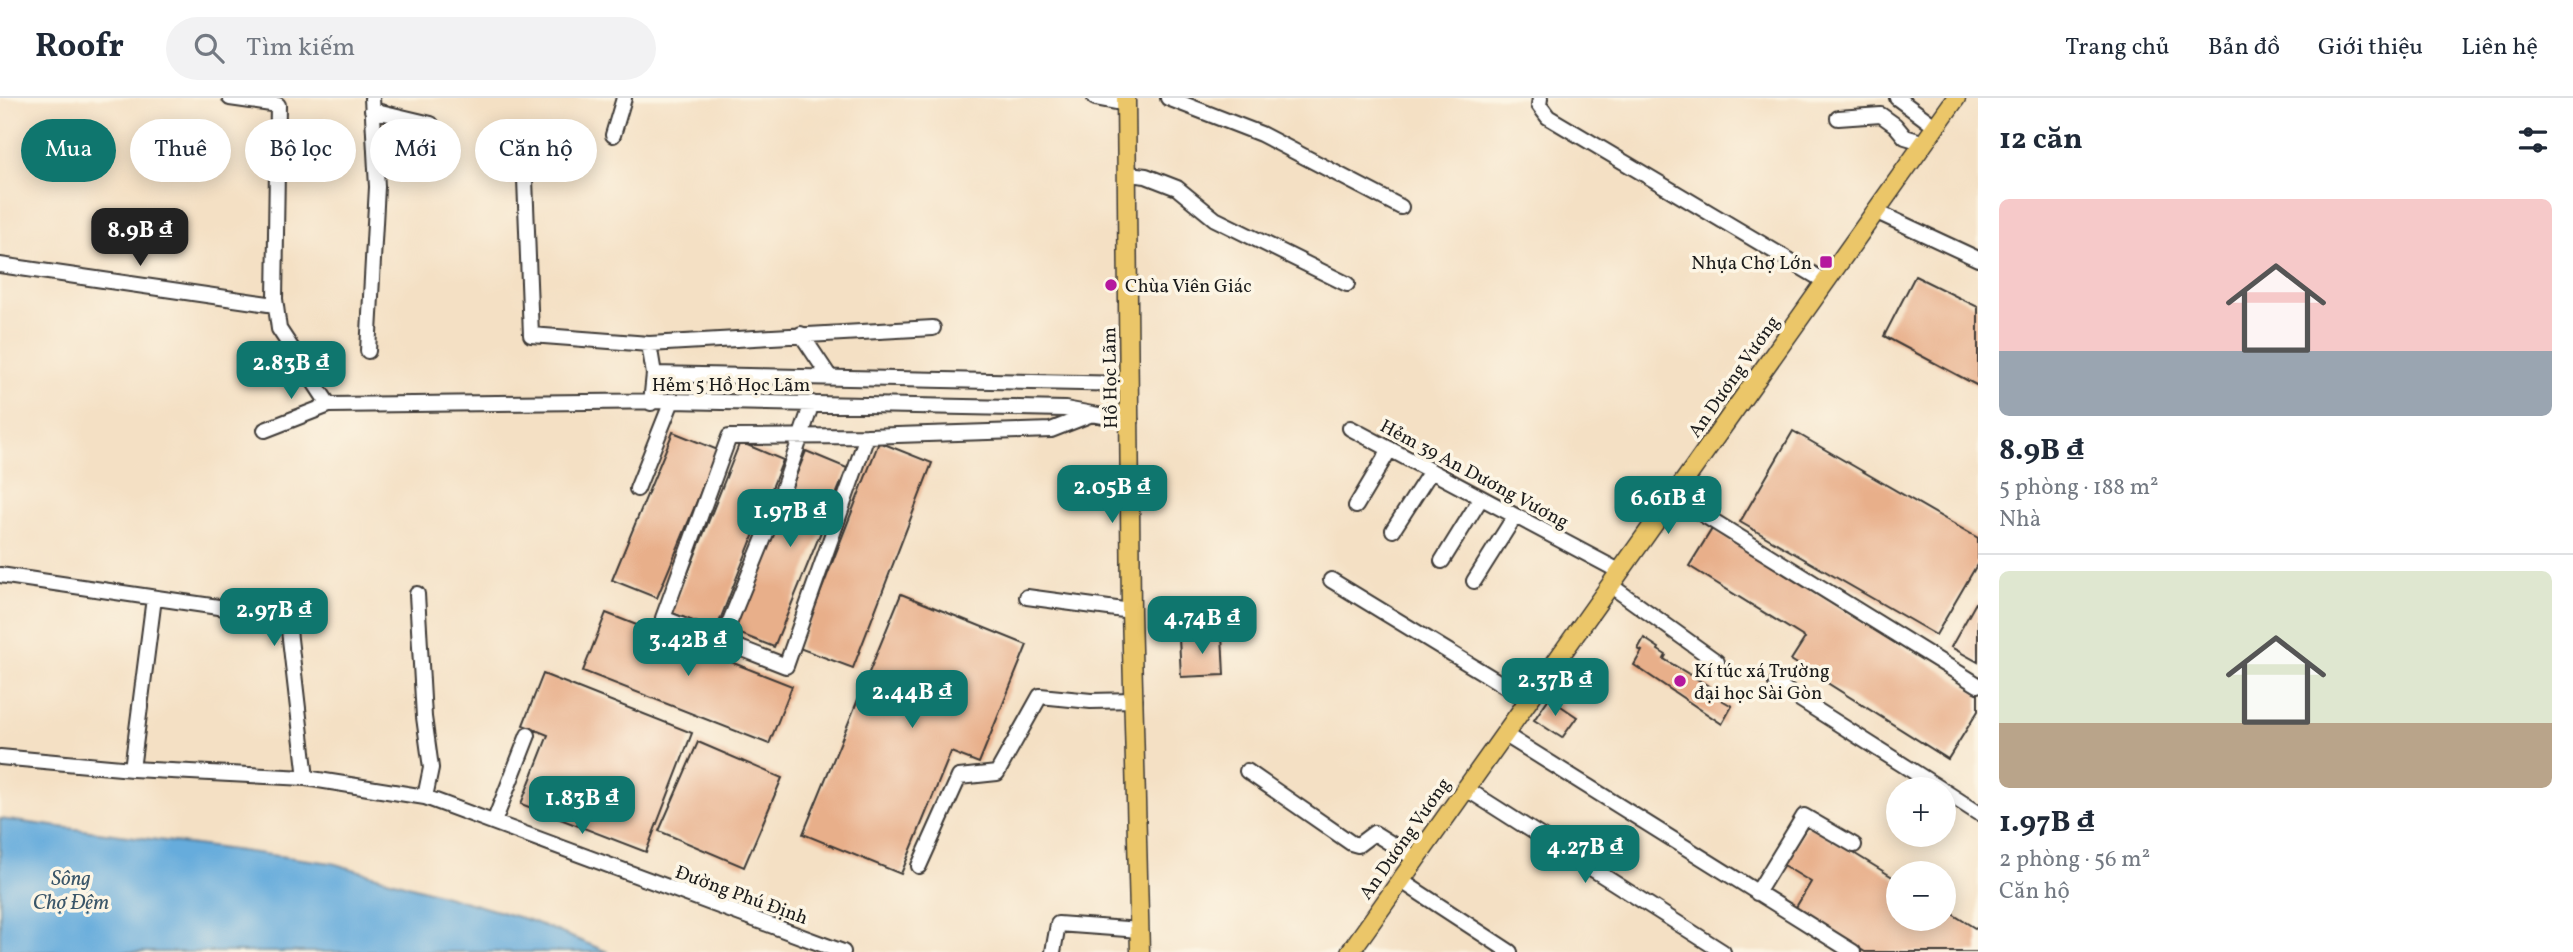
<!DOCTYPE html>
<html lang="vi">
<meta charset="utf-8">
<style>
body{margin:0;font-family:Vollkorn,serif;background:#f2f2f3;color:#1f2937;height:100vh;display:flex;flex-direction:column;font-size:26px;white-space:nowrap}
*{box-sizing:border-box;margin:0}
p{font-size:23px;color:#747a83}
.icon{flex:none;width:38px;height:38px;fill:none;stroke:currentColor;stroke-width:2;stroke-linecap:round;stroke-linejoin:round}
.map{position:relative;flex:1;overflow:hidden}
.side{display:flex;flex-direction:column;background:#fff;width:595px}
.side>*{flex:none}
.hud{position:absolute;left:21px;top:21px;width:665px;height:63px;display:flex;gap:14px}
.controls{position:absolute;left:1886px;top:679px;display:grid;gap:14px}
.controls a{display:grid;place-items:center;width:70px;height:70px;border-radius:50%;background:#fff;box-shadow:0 4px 18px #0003;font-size:35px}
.price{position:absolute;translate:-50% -60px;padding:0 16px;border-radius:14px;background:#0f766e;color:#fff;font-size:23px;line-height:46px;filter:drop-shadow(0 2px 4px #0008)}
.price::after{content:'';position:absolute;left:50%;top:42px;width:21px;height:16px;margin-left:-10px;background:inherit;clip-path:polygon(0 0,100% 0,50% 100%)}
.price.selected{background:#222;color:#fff}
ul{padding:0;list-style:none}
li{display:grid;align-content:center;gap:14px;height:371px;padding:0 21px}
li+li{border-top:2px solid #e0e1e3}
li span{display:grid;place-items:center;height:217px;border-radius:10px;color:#555}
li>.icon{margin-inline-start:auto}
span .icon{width:126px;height:126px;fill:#fffc;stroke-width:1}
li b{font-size:30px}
h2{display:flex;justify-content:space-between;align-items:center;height:84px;padding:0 21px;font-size:30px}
.chip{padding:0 24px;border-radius:32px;background:#fff;box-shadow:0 4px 18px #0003;font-size:24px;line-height:63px}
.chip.selected{background:#0f766e;color:#fff}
header{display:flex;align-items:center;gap:42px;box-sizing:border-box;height:98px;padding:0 35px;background:#fff;border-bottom:2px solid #e0e1e3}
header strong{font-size:33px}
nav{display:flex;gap:38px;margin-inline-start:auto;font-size:24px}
.search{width:490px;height:63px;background:#f2f2f3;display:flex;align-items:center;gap:18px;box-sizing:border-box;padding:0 24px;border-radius:38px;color:#747a83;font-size:26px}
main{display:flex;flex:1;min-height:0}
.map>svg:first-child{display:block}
.water{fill:#66acdc;stroke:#41647c;stroke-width:2}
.building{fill:#e8af8a}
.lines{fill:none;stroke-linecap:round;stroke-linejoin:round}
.minor-casing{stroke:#3c3935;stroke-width:18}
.major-casing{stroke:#3c3935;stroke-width:21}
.minor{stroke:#fff;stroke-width:14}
.major{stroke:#ebc669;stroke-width:18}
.poi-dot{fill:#b5179e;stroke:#fcf5e5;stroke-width:2.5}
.labels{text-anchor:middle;stroke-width:7;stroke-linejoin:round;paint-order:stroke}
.poi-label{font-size:19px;fill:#1c1c1c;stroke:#fcf5e5;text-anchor:start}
.street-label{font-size:19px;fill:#1c1c1c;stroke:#fcf5e5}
.water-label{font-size:21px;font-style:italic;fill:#3a5669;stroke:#fcf5e5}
</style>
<header>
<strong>Roofr</strong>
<div class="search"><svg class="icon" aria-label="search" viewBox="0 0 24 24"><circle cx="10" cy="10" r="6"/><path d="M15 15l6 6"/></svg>Tìm kiếm</div>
<nav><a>Trang chủ</a><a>Bản đồ</a><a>Giới thiệu</a><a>Liên hệ</a></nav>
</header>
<main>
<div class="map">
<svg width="1978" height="854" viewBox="0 0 1978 854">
<rect width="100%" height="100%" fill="#fcf5e5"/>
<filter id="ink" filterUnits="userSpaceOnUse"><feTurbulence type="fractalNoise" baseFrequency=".0143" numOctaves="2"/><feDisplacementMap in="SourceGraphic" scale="14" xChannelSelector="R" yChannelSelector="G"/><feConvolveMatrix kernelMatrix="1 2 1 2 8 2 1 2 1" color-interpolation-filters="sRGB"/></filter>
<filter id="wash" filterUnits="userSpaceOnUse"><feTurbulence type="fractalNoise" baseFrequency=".00686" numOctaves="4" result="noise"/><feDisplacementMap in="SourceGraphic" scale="28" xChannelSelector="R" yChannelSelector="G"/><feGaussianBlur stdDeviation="1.57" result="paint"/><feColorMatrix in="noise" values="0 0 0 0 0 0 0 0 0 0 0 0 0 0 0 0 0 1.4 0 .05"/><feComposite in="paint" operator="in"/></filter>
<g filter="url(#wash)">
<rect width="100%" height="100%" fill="#f4e0c4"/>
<path class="water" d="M0,721L332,765L532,823L608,854H0Z"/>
<g id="blocks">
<path class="building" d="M1915,178L1978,209V288L1884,238Z
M1793,333L1978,440V465L1936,537L1740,424Z
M673,334L718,352L657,500L612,482Z
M740,344L783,362L716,532L672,515Z
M879,344L932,365L853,570L799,550Z
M806,353L847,370L774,549L733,533Z
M1712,431L1978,596V613L1948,661L1791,562L1805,540L1689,468Z
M901,496L1027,547L979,665L951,654L901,776L803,736Z
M1978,501V564L1951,549Z
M606,515L792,588L769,646L583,573Z
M1222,537L1224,577L1181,579L1179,539Z
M1644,540L1659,550L1658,552L1666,557L1664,561L1707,587L1715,594L1713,597L1732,608L1722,626L1634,567L1642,553L1638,551Z
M543,576L692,635L646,754L521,706L548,637L523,627Z
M1549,600L1577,619L1562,640L1534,622Z
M698,644L782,680L744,769L659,733Z
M1808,727L1899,783V821H1944V811L1978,832V854H1865L1795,811L1811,784L1783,767Z"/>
</g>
</g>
<g filter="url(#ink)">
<use href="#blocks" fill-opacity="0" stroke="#3c3935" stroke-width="2"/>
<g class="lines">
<defs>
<path id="minor" d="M230,0L278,7L275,201L279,231L329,307
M1095,0L1126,6
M1168,0L1261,36L1401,109
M1540,0L1539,7L1548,19L1826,184
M1897,0L1936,29
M372,12L431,26
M1838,20L1881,17L1895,27L1905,39L1925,45
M613,37L624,0
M1128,76L1146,78L1177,90L1215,121L1347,186
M525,81L531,237L649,246L654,276L651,305
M1877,114L1978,161
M0,167L275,207
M801,236L829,278
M649,246L933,230
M368,253L377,89L372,0
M654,276L1130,286
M1350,330L1619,473
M265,332L329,307L672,303L1065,311L1131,323
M867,338L786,568L663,520L729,339Z
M867,338L1051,332L1092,316
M637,391L672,303
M1673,398L1978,587
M1356,408L1390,351
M1393,432L1431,373
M1442,463L1481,400
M0,477L259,515L289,532L306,680
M1331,482L1528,602
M1474,483L1515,418
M1610,487L1717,564
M417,496L424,619L431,670L425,699
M1027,499L1131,513
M722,543L779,403L812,305
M1776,586L1941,691
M1504,636L1853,854
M0,659L132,671L306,680L425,699L843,854
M132,671L154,500
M1247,673L1351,745L1358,747L1374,735L1416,761
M1465,690L1723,854
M1944,693L1978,715
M494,724L528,637
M919,768L959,679L997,675L1040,598L1091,603L1135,602
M1400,782L1510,854
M1757,795L1804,718L1854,747
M1053,854L1058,826L1140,832"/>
<path id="major" d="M1126,0L1131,513L1140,854
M1350,854L1956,0"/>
</defs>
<use href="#minor" class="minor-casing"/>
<use href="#major" class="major-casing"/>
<use href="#minor" class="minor"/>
<use href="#major" class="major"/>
</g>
</g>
<g class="poi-dot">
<rect x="1819" y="157" width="14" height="14" rx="3.5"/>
<circle cx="1111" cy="187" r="7"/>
<circle cx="1680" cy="583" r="7"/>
</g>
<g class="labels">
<g class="poi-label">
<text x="1812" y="171" text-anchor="end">Nhựa Chợ Lớn</text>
<text x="1125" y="194">Chùa Viên Giác</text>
<text x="1694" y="579">Kí túc xá Trường<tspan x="1694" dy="22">đại học Sài Gòn</tspan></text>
</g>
<g class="street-label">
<text transform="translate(1733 278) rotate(-55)" y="7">An Dương Vương</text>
<text transform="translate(1109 280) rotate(-91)" y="7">Hồ Học Lãm</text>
<text x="731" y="293">Hẻm 5 Hồ Học Lãm</text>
<text transform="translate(1475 375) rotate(28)" y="7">Hẻm 39 An Dương Vương</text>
<text transform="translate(1404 740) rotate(-55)" y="7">An Dương Vương</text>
<text transform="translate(742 796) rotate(20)" y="7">Đường Phú Định</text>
</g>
<g class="water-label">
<text x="71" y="787">Sông<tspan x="71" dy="24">Chợ Đệm</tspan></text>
</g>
</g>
</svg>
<div class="controls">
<a>+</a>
<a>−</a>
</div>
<b class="price selected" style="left:140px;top:170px">8.9B ₫</b>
<b class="price" style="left:291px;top:303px">2.83B ₫</b>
<b class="price" style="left:1112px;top:427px">2.05B ₫</b>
<b class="price" style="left:1668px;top:438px">6.61B ₫</b>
<b class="price" style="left:790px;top:451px">1.97B ₫</b>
<b class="price" style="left:274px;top:550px">2.97B ₫</b>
<b class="price" style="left:1202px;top:558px">4.74B ₫</b>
<b class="price" style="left:688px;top:580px">3.42B ₫</b>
<b class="price" style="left:1555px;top:620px">2.37B ₫</b>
<b class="price" style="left:912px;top:632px">2.44B ₫</b>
<b class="price" style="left:582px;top:738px">1.83B ₫</b>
<b class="price" style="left:1585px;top:787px">4.27B ₫</b>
<div class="hud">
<a class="chip selected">Mua</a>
<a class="chip">Thuê</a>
<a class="chip">Bộ lọc</a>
<a class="chip">Mới</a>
<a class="chip">Căn hộ</a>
</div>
</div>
<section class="side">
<h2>12 căn<svg class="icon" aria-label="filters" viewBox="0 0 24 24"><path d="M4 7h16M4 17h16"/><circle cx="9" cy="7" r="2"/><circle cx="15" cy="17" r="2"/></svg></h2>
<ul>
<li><span style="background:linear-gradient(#f6c9c9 70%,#9aa5b1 0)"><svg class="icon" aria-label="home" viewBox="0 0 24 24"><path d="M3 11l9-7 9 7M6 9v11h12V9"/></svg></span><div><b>8.9B ₫</b><p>5 phòng · 188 m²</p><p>Nhà</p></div></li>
<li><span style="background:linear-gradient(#dfe7d0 70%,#b9a48a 0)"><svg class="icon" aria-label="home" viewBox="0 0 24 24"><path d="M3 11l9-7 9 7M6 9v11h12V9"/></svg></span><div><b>1.97B ₫</b><p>2 phòng · 56 m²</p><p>Căn hộ</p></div></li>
</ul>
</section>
</main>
